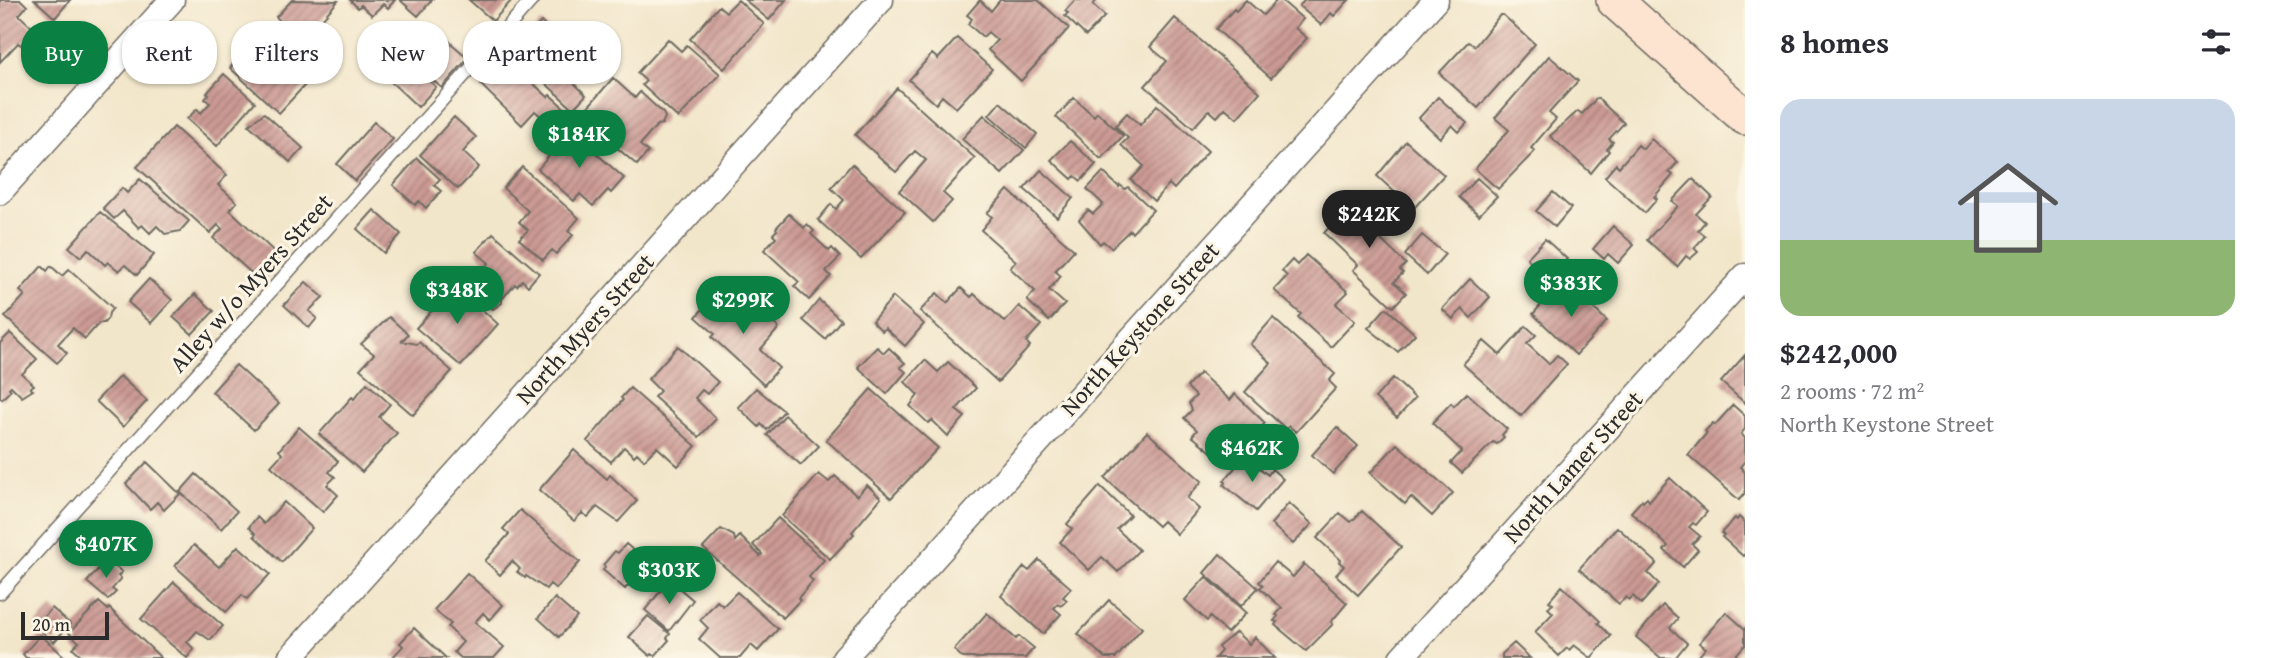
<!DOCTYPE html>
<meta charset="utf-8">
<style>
body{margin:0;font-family:"Gentium Book Plus",serif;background:#f7f7f7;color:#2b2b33;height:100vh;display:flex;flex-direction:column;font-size:26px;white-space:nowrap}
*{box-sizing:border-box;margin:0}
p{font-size:23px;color:#7c7c81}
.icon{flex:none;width:38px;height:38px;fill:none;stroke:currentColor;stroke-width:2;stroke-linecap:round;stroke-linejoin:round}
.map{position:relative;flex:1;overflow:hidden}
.panel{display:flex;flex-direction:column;background:#fff;width:525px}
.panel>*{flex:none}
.guide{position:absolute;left:21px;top:21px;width:665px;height:63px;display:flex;gap:14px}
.scale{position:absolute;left:21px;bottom:18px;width:88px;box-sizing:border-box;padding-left:7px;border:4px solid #2b2b2b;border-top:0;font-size:19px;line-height:24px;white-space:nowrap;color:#2b2b2b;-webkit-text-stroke:5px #fcf5e5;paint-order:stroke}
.price{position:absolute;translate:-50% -60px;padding:0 16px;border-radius:24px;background:#0b8043;color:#fff;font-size:23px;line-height:46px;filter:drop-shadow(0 2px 4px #0008)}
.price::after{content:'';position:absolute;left:50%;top:42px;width:21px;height:16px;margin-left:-10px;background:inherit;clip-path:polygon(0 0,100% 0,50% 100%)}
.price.active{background:#222;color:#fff}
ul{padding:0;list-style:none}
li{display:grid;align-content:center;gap:14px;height:371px;padding:0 35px}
li span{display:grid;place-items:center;height:217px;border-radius:21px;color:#555}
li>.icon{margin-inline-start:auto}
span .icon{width:126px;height:126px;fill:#fffc;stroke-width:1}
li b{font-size:30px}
h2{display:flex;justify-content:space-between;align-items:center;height:84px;padding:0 35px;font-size:30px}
.tag{padding:0 24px;border-radius:28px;background:#fff;box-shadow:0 2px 5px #0004;font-size:24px;line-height:63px}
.tag.active{background:#0b8043;color:#fff}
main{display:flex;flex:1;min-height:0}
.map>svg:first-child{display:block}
.building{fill:url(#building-hatch)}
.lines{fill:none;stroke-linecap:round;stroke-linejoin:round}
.lane-casing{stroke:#716c63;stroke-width:15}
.street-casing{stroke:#716c63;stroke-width:27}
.secondary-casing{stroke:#716c63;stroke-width:38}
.lane{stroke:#fff;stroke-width:12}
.street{stroke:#fff;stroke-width:24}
.secondary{stroke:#fde4d1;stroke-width:35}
.labels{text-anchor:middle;stroke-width:6;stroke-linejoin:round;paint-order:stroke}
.street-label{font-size:24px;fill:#2b2b2b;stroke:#fcf5e5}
</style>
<main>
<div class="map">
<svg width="1745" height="658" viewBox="0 0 1745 658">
<defs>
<pattern id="building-hatch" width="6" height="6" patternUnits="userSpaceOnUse" patternTransform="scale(1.75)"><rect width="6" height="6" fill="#cc9a94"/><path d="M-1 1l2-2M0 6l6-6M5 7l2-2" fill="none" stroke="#a67e79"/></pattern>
</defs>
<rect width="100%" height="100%" fill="#fcf5e5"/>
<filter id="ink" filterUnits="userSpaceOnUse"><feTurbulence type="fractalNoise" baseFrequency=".0143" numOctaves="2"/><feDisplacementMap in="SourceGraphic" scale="14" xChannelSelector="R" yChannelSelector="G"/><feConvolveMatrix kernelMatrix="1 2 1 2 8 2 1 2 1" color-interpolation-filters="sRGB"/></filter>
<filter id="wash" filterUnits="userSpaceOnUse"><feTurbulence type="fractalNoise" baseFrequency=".00686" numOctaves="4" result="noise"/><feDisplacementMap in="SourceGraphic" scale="28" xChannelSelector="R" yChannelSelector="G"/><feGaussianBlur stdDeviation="1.57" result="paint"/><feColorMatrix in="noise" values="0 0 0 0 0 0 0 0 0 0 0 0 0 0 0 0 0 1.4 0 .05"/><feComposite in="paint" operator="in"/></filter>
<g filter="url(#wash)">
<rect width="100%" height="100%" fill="#f2e6ca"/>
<g id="blocks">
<path class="building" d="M0,0H21L27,6L19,15L35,30L21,45L18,43L0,62Z
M35,0H70L55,18Z
M292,0L338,1L314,28L324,37L313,50L276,17Z
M350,0H395L388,8L383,4L372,15L361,5L358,8Z
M400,0H432L418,16Z
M469,0H512L493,21Z
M738,0L764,24L724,69L690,39L719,6L726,12Z
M745,0H786L769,20Z
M980,0L991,11L1000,0H1038L1069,28L1021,81L988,50L997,40L988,32L983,37L968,24L972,19L967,15Z
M1075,0H1097L1093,5L1105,16L1086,36L1065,16L1068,13L1065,11Z
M1246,0L1263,15L1277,0H1281L1303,19L1295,28L1307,38L1271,78L1216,29L1234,9L1236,11Z
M1305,0H1349L1334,16L1331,13L1321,25L1299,6Z
M1500,15H1503L1535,44L1478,108L1439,73L1468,42L1475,46Z
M1175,18L1260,92L1237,118L1225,108L1217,117L1209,110L1193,128L1145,86L1167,61L1150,47Z
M541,22L567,46L535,81L509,57Z
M268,25L318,71L279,113L230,68Z
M443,36L468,58L442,88L416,66Z
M957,38L992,69L956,108L942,96L936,104L909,80L932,54L938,59Z
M668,39L681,51L687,45L720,74L678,118L642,85L646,81L637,73Z
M566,50L586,69L573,82L586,95L573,109L540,78Z
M1549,56L1578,81L1549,113L1556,119L1531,148L1535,151L1498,189L1475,169L1509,130L1495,118Z
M506,58L548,97L550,95L570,113L555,129L535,111L522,125L481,85Z
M407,60L436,87L418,107L389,80Z
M224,74L255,102L217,146L187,119L197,109L201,113L210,103L205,99L209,94L207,93Z
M613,78L635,98L640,92L663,113L665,117L662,124L657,125L640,145L648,152L637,165L580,116Z
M897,88L975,158L943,193L952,201L933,222L899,191L926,160L915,151L896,172L855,135Z
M1438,97L1467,123L1459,132L1452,125L1440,138L1419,118Z
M1074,98L1094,116L1097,112L1123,136L1101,159L1056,117Z
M1597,98L1624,123L1609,139L1613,142L1607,149L1609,151L1591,173L1550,136L1578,111L1582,114Z
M1000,102L1037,134L1026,148L989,115Z
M1157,105L1208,151L1174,189L1169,184L1154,201L1131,180L1144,166L1121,145L1128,138L1115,126L1127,113L1140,125Z
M264,113L303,148L290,162L249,125Z
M984,115L1024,150L1002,174L962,139Z
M454,117L476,137L463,152L479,167L458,189L420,155Z
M374,122L393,139L355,181L337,164Z
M174,127L227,175L218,185L237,202L230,210L282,259L261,282L213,238L222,229L218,225L210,233L137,167Z
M553,134L572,148L580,139L624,178L611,193L608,190L593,206L580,194L574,201L538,169L550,155L541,147Z
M1651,139L1678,162L1669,172L1673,175L1654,197L1657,199L1645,213L1605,177L1616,164L1619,167L1638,145L1643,149Z
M1070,141L1096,164L1081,181L1075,176L1072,179L1051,160Z
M1406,141L1444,175L1413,209L1377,176Z
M417,158L440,179L434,185L441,191L426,208L419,201L415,205L393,185Z
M852,164L905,212L861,259L818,220L831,204L836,209L844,200L831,188Z
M522,167L579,218L568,231L573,235L556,254L552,250L543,260L519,239L528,230L519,222L528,211L503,188Z
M1041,170L1073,198L1057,217L1024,189Z
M1103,172L1119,187L1120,185L1125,189L1128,187L1153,210L1132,233L1130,230L1111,248L1103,241L1100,244L1079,220L1088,210L1093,214L1103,204L1087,189Z
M1477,178L1497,196L1479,215L1459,197Z
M140,179L189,221L180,231L165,234L157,226L150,233L142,225L139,228L123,211L114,219L103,208L122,188L127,193Z
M1693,179L1712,197L1696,214L1705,222L1698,230L1705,236L1694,248L1698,252L1690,259L1686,256L1677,267L1647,240L1678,206L1672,201Z
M1008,190L1074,250L1055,271L1061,276L1049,290L1065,304L1049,321L1027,300L1035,291L1010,268L1016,261L981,230L992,217L987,213Z
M1553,192L1571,208L1555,227L1536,211Z
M1354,200L1374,216L1377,213L1391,227L1380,239L1406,264L1400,270L1403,273L1394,282L1406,293L1393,307L1353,270L1358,265L1324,233Z
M374,210L401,234L384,253L357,229Z
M100,212L154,255L137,275L125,265L119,271L108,262L105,265L88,249L81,257L69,247Z
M789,214L804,228L807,224L814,231L811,234L829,251L832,248L840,257L826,271L831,276L809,300L794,286L799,282L764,250L776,237L773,234L777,230L776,228Z
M1613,226L1634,245L1618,263L1608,254L1604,259L1593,249Z
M493,233L539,273L528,286L522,280L517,286L515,284L502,299V303L493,309L468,287L489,263L476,252Z
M1422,235L1445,254L1427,275L1405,255Z
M1545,239L1567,259L1549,279L1527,258Z
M1306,255L1348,292L1336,304L1355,321L1331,347L1298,317L1301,314L1274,290L1287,276L1282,271L1292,260L1297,265Z
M42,266L47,271L51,266L62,276L69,269L113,308L109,313L108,318L104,323H99L85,339L73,328L58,344L67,353L57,363L5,317L25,295L20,291Z
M149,279L172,300L151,323L128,302Z
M1470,279L1490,297L1471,318L1462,309L1453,319L1442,309Z
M306,282L323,297L309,311L317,318L309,328L284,305Z
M455,285L498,324L461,366L416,328Z
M1577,287L1592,300L1589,304L1607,321L1576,355L1533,314L1555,289L1566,299Z
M961,288L971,297L974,294L1005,322L1019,306L1041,325L1026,342L1030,346L998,382L920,311L937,293L947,303Z
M195,294L214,311L192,334L173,317Z
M893,297L924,324L905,346L885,328L882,331L872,321Z
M712,298L736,320L740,315L738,313L749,301L779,328L760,350L779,368L764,385L712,337L715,334L696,317Z
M819,300L841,320L825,339L803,320Z
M1386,308L1415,334L1398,352L1368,328Z
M389,317L408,334L402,341L417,344L419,342L452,371L413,415L360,369L374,354L361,344Z
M1273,318L1335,374L1329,381L1336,388L1296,432L1289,426L1286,429L1245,392L1271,363L1250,344Z
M1526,326L1536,335L1527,344L1549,364L1557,355L1567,364L1521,416L1463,364L1484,341L1500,355Z
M10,333L37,359L22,374L34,385L30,388L33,390L22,397L11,386L9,388L11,390L2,399L0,397V343Z
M678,346L718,382L707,394L702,390L695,398L716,419L699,437L654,397L660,391L648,379Z
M877,347L884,353L889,348L905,363L900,367L906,372L887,394L858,367Z
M1745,355V403L1721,382Z
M925,360L938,372L948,362L976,388L956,410L965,417L948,436L932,420L928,423L910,406L918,395L905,382Z
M236,365L279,404L254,430L212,392Z
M1200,373L1230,400L1235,394L1265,423L1246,444L1239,439L1220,459L1192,436L1197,430L1184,418L1192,410L1189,403L1196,396L1187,387Z
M120,376L147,401L123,427L96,401Z
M1393,378L1415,398L1397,418L1375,398Z
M367,383L390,404L379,417L397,433L362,472L319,434L352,397L354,399Z
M630,388L696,446L678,466L657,447L644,460L637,453L634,456L624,447L611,462L587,441L623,400L621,398Z
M756,388L784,411L767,430L761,424L759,427L738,407Z
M871,389L938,448L891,498L826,440Z
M1467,393L1507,429L1502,435L1504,437L1497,444L1493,442L1462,473L1451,463L1462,451L1432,423L1451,403L1454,406Z
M1733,405L1745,416V429L1741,434L1745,438V461L1740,467L1745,472V493L1739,500L1688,455L1707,433L1705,431L1713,423L1715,425Z
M785,415L819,446L801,465L767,435Z
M299,427L338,461L329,472L335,477L327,485L338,495L323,512L271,466L282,454L279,450Z
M1337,427L1358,446L1333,474L1312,455Z
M1147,432L1202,481L1187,498L1199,509L1177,534L1163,521L1158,526L1105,478Z
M1397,444L1453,493L1432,516L1411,497L1405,504L1370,473Z
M574,450L607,479L610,475L637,501L618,522L597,507L588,517L582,513L574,521L539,490Z
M1247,458L1268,475L1272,469L1283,479L1256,511L1224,485L1226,482L1224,481L1238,464L1240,466Z
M147,462L180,494L164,510L157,502L150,509L126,484Z
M196,474L237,511L221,529L180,492Z
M819,474L829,482L835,476L857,496L867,485L881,498L852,532L854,534L830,559L782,516Z
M1670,478L1707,512L1696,525L1693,523L1689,527L1700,536L1692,544L1698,550L1683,567L1664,550L1668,546L1631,512L1642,500L1643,502L1647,498L1649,501Z
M1100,486L1130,515L1117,529L1139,550L1118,572L1102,557L1089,570L1060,542L1072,529L1067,524Z
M284,502L312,528L282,562L254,536L256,534L249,527L257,517L264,524Z
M1289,503L1312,524L1293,544L1271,524Z
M520,510L580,562L556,589L550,584L546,589L526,576L525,578L517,572L520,569L512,561L500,575L485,561L509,534L503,529Z
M1362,511L1401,547L1358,595L1336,575L1344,566L1339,562L1341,560L1317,538L1340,513L1351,522Z
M1739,517L1745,523V554L1743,556L1722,537L1724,535L1721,533L1735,518L1737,520Z
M778,518L824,560L809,577L813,581L798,598L800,600L783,618L703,548L721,529L734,536L735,541L740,536L760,556L762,554L753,545Z
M1617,527L1657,563L1648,573L1659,584L1641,604L1633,596L1629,600L1626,597L1619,604L1579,569Z
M626,544L648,563L625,589L603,570L605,567L603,565L615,551L618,553Z
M194,545L219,567L238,546L270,574L247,599L242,595L226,612L175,566Z
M1220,554L1258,588L1241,606L1204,573Z
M1039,560L1071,588L1063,597L1067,600L1061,606L1058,604L1054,608L1061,614L1043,634L1001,596L1024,567L1029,571Z
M1275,562L1293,577L1304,564L1347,603L1331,622L1333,624L1306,651L1275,625L1277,622L1274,621L1278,616L1276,615L1282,608L1260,588L1263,585L1259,582Z
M111,563L122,572L118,576L121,579L112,589L116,592L108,600L87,582L103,564L107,568Z
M467,573L503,605L490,620L483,613L475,622L504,647L494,658H461L454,652L463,642L448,627L451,624L434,610Z
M1206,577L1246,613L1227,633L1210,617L1207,621L1185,600Z
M174,582L223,626L210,640L197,631L187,642L194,649L187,658L141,619Z
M672,582L693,600L669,631L645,610L663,588L665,590Z
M1562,586L1600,621L1598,623L1611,636L1591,658L1574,645L1569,650L1567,648L1559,656L1535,632L1553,613L1548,608L1553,604L1549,601Z
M737,592L778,629L758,651L751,645L740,658H720L699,639L708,628L700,620L717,601L723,606Z
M555,598L577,617L559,637L538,618Z
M1109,600L1142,628L1116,658H1105L1078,634Z
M99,602L108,610L109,608L161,658H84L73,648L79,642L69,633Z
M1663,605L1678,618L1670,628L1687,643L1675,658H1661L1636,637Z
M52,608L70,624L54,642L35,626Z
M1726,612L1745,629V645L1733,658H1697L1706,648L1699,643Z
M987,613L1016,639L1019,636L1034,648L1025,658H963L954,650Z
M648,616L670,634L667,638L669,640L655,656L652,654L650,656L629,637Z
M414,628L446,658H392L403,646L400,643Z
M1236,632L1249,644L1255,637L1275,658H1215L1221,651L1218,647Z
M41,635L66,658H26L23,654Z
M1514,643L1530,658H1502V654Z"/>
</g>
</g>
<g filter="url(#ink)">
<use href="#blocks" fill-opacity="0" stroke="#716c63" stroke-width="2"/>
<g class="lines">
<defs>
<path id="lane" d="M0,593L532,0"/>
<path id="street" d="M0,192L172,0
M290,658L881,0
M844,658L1436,0
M1401,658L1745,276"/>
<path id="secondary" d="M1614,0L1745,117"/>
</defs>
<use href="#lane" class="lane-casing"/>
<use href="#street" class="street-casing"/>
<use href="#secondary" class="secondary-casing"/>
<use href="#lane" class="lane"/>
<use href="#street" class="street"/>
<use href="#secondary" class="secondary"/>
</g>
</g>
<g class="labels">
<g class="street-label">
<text transform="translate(251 283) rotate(-48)" y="8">Alley w/o Myers Street</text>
<text transform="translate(585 329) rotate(-48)" y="8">North Myers Street</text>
<text transform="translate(1140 329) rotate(-48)" y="8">North Keystone Street</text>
<text transform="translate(1573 467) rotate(-48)" y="8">North Lamer Street</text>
</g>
</g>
</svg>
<div class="scale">20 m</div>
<b class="price" style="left:579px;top:170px">$184K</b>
<b class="price active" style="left:1369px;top:250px">$242K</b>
<b class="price" style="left:1571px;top:319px">$383K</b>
<b class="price" style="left:457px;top:326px">$348K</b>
<b class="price" style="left:743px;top:336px">$299K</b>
<b class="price" style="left:1252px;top:484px">$462K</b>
<b class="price" style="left:106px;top:580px">$407K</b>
<b class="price" style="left:669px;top:606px">$303K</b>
<div class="guide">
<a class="tag active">Buy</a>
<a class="tag">Rent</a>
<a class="tag">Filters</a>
<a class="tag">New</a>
<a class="tag">Apartment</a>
</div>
</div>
<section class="panel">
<h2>8 homes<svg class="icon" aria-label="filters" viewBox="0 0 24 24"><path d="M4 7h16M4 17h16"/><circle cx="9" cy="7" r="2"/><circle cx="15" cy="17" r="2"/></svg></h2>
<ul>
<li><span style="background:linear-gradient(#c9d6e8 65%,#8fb573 0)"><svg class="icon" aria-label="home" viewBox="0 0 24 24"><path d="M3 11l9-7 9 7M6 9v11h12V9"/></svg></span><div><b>$242,000</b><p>2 rooms · 72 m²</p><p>North Keystone Street</p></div></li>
</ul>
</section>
</main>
